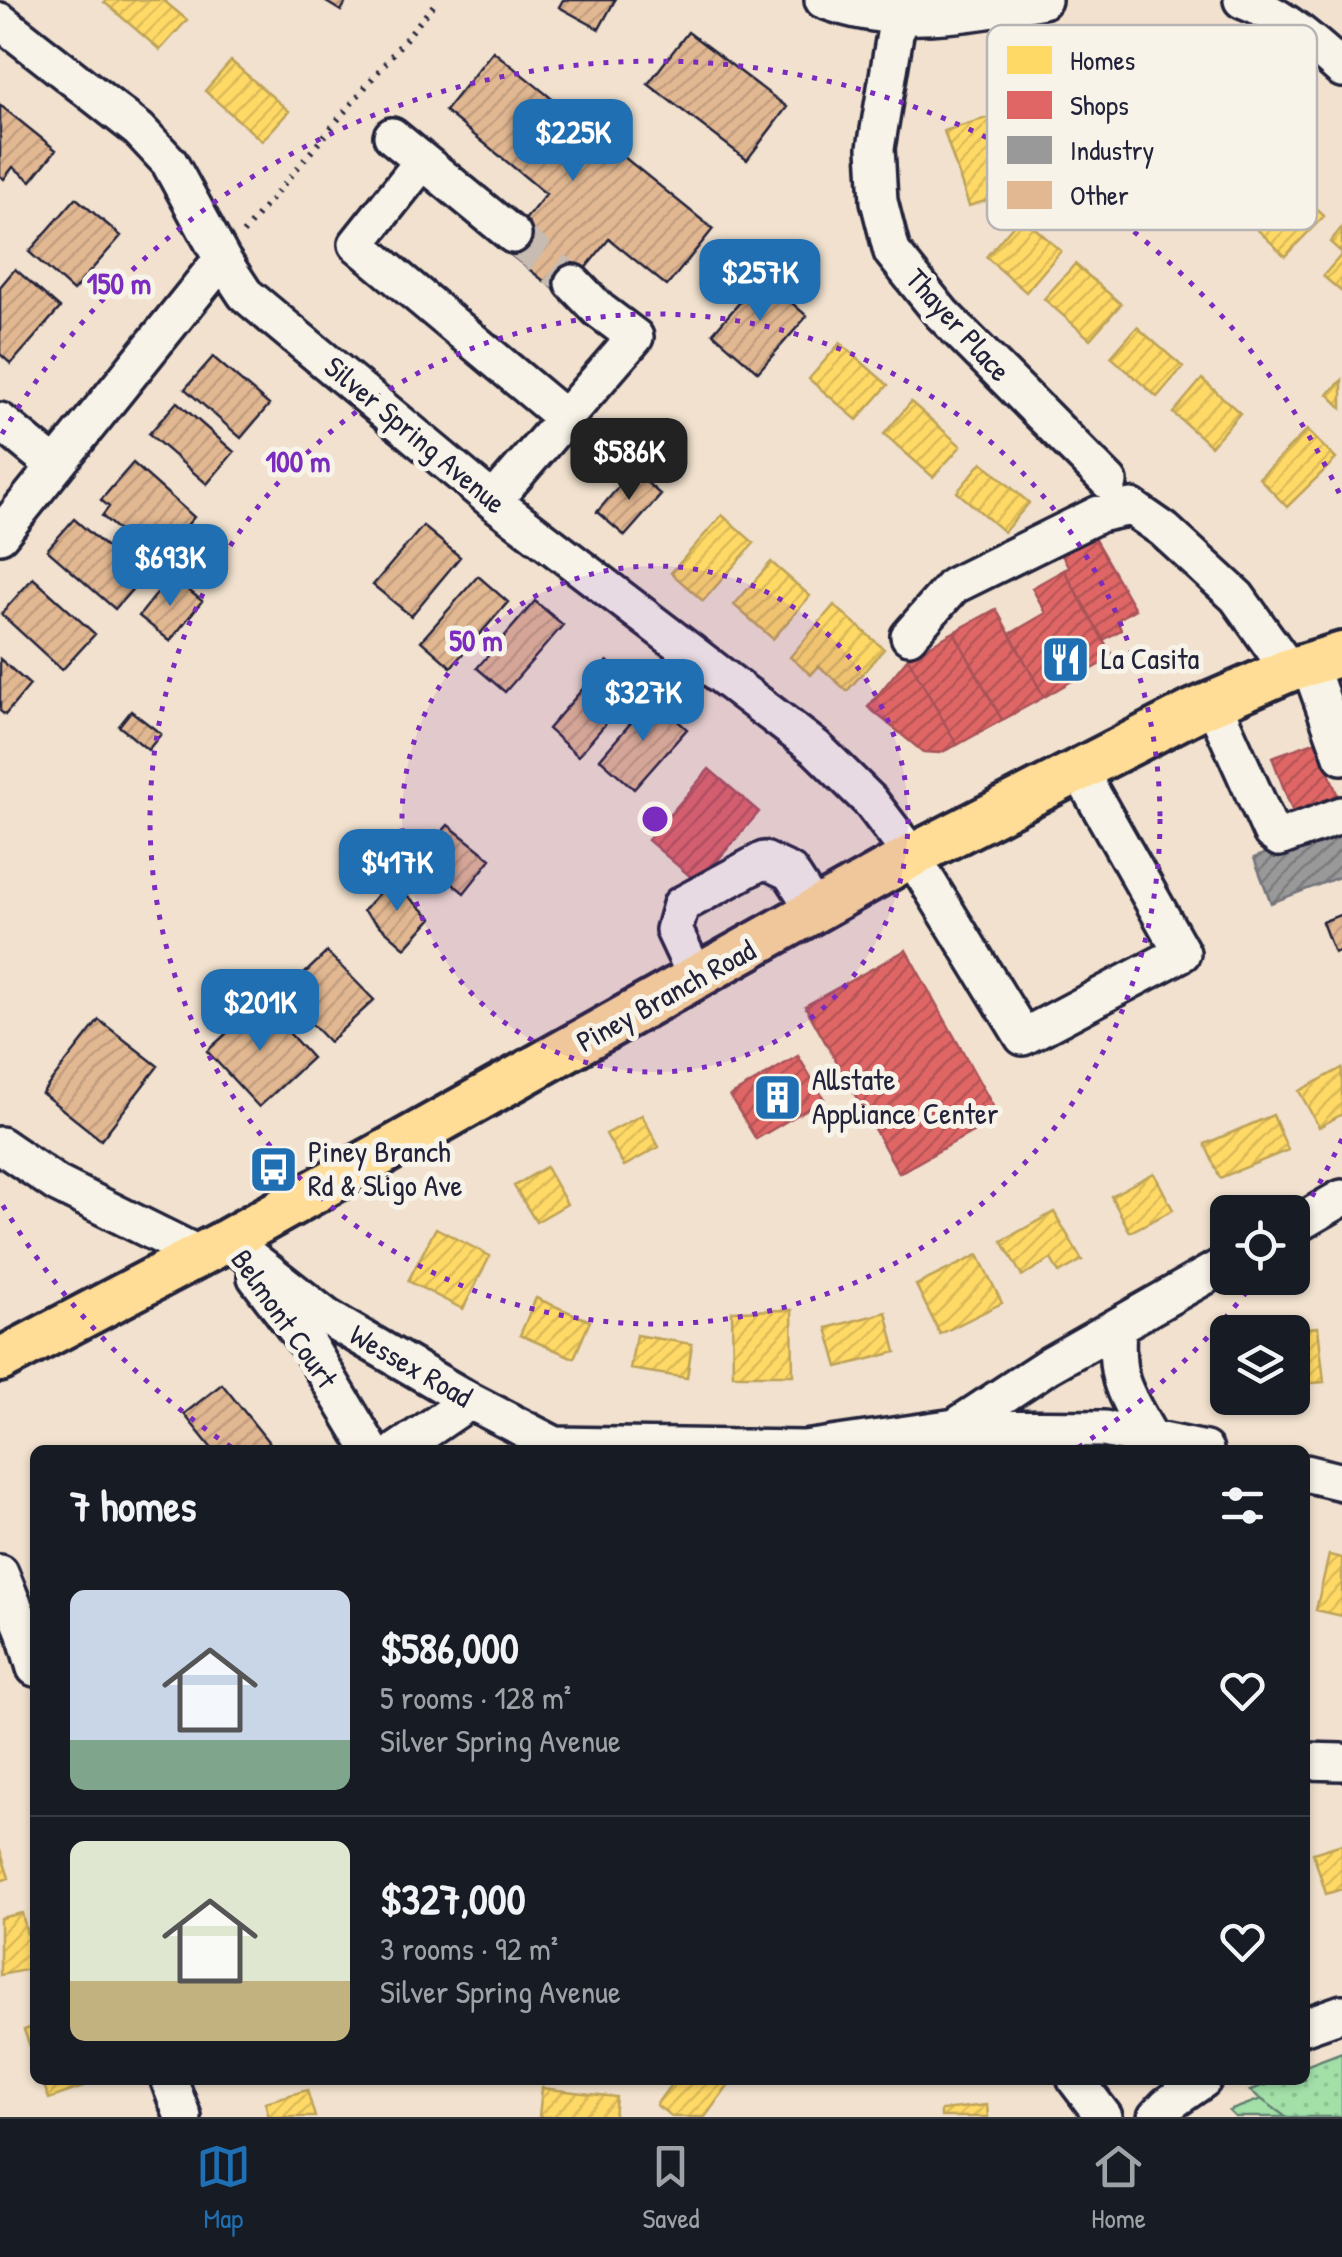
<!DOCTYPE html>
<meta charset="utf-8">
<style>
body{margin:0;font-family:"Patrick Hand",sans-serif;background:#242831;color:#f1f3f6;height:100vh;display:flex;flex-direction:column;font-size:38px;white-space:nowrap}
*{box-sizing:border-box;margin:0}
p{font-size:32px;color:#9ea1a6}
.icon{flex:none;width:55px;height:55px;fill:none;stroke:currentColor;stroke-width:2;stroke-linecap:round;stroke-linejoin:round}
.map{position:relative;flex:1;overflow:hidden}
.side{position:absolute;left:30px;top:1445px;width:1280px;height:640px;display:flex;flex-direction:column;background:#171b24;border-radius:15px;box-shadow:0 2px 8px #0004}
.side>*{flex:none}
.buttons{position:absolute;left:1210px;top:1195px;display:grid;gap:20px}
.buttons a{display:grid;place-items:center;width:100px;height:100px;border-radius:15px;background:#171b24;box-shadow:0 2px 8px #0004;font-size:50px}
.price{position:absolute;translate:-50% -85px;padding:0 22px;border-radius:20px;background:#1f6fb2;color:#fff;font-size:32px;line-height:65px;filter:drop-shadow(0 2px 5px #0008)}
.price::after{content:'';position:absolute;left:50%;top:60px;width:30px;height:22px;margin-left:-15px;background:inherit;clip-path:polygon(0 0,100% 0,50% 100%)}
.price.current{background:#222;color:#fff}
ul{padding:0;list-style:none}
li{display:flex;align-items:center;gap:30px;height:250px;padding:0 40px}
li+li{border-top:2px solid #363941}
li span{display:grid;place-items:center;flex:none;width:280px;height:200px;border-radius:15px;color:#555}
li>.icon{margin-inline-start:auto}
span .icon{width:120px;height:120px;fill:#fffc;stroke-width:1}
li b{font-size:42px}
h2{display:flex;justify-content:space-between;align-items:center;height:120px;padding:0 40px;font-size:42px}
.dock{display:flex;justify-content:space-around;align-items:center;height:140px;border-top:2px solid #363941;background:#171b24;font-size:28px;color:#9ea1a6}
.dock a{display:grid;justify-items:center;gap:5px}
.dock .current{color:#1f6fb2}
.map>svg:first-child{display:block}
.forest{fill:url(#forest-crowns);stroke:#628172;stroke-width:2.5}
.park{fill:url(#park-dots);stroke:#628172;stroke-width:2.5}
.homes{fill:url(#homes-hatch);stroke:#bda259;stroke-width:2.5}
.shops{fill:url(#shops-hatch);stroke:#a75259;stroke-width:2.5}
.industry{fill:url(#industry-hatch);stroke:#75757d;stroke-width:2.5}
.building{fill:url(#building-hatch);stroke:#22223b;stroke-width:2.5}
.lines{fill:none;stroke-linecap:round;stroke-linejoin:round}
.minor-tunnel{stroke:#c8bbb1;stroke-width:35;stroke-dasharray:35 18;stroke-linecap:butt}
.minor-casing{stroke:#22223b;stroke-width:42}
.major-casing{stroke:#22223b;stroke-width:50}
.path{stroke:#22223b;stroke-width:6;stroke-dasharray:2.5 8;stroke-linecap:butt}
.minor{stroke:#f7f3e8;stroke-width:35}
.major{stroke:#ffdd96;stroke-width:42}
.ring{fill:none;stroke:#7b2cbf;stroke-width:5;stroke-dasharray:5 10}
.labels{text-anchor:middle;stroke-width:10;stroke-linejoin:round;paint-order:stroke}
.street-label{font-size:30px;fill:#22223b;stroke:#f7f3e8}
.poi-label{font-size:30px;fill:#22223b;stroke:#f7f3e8;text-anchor:start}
.key{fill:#f7f3e8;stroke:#b7b4b4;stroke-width:2.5}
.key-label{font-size:28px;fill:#22223b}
.centre{fill:#7b2cbf;stroke:#f7f3e8;stroke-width:5}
.ring-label{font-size:30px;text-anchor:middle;font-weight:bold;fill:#7b2cbf;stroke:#f7f3e8;stroke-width:10;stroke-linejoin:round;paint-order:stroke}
</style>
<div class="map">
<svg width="1342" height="2117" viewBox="0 0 1342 2117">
<defs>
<pattern id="forest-crowns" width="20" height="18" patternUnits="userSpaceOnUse" patternTransform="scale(2.5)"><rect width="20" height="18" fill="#a2e0a8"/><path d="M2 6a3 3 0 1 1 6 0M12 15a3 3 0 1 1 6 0" fill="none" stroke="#8bc092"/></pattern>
<pattern id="park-dots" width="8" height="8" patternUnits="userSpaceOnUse" patternTransform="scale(2.5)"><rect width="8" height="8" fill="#a2e0a8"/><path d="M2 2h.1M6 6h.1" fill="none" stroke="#8bc092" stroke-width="1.8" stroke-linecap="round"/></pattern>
<pattern id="homes-hatch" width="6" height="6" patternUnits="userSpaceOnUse" patternTransform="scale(2.5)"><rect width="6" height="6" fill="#ffd966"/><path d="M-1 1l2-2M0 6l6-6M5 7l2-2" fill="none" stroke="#daba59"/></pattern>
<pattern id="shops-hatch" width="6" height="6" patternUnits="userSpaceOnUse" patternTransform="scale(2.5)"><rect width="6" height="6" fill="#e06666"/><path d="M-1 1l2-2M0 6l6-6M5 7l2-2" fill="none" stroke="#b55455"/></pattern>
<pattern id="industry-hatch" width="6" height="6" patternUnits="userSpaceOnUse" patternTransform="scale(2.5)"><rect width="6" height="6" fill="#999"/><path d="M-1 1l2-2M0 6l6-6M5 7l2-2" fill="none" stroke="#7c7c7e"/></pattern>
<pattern id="building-hatch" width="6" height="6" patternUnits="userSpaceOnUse" patternTransform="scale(2.5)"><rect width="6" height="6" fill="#e2b892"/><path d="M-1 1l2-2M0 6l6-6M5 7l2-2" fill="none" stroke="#c29e7f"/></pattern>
</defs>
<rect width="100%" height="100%" fill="#f1e1ce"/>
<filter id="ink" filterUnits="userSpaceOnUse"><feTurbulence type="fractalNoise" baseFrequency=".01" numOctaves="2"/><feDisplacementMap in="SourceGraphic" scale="20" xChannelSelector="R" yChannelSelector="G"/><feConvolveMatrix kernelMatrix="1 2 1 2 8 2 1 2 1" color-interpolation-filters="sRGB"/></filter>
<g filter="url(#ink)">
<path class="forest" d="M1342,2069V2117H1235L1229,2111Z"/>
<path class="park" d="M1342,2052V2117H1286L1250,2091L1274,2080H1305V2066Z"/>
<path class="homes" d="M106,0H163L187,20L160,50L104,2Z
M231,61L289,111L262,141L205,91Z
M1025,106L1049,181L969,206L944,131Z
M1253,147L1324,216L1285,256L1214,188Z
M1021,216L1061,251L1026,292L986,257Z
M1342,227V253L1330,242Z
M1342,254V292L1323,276Z
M1075,264L1121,304L1090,339L1044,299Z
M1137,327L1183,367L1157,397L1111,357Z
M840,343L888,385L857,420L809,379Z
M1202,379L1240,413L1211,446L1173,413Z
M1342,380V408L1328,394Z
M911,402L961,446L933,477L884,434Z
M1307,430L1336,459L1287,507L1259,478Z
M982,462L1029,503L1004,532L957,492Z
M722,515L754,543L703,601L671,573Z
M771,562L810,596L773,639L734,605Z
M834,605L884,649L847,691L819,666L811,675L790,657Z
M1342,1068V1114L1319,1127L1299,1091Z
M642,1115L659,1147L624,1166L606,1134Z
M1273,1115L1288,1150L1220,1178L1205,1144Z
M546,1167L567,1204L536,1222L514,1186Z
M1154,1173L1173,1210L1130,1232L1111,1196Z
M1054,1212L1082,1260L1059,1273L1051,1259L1022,1276L1002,1241Z
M436,1228L490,1256L463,1309L408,1281Z
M978,1255L1002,1303L940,1334L916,1285Z
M536,1298L590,1321L574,1358L520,1335Z
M792,1310L793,1375H733L732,1311Z
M886,1312L896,1352L838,1367L827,1328Z
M1318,1327L1324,1382L1292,1385V1332H1272Z
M636,1335L692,1344L687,1378L630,1369Z
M1329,1555L1342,1558V1616L1316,1610Z
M1342,1844V1889L1326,1894L1313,1853Z
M0,1850L9,1878L0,1881Z
M22,1913L35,1968L0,1975V1918Z
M35,2026V2060L24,2030Z
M42,2080H80L83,2087L49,2099Z
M674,2080H732L705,2117H673L656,2105Z
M542,2088L616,2097L614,2117H539Z
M307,2090L315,2117H269L265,2102Z
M987,2105L988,2117H941V2110Z"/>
<path class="shops" d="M1086,524L1135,609L1117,620L1121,630L1103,640L1064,570L1069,567L1054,542Z
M1064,570L1113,657L1044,697L1010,634L1046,613L1032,588Z
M996,609L1044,697L1002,720L954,632Z
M954,632L1002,720L957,745L908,658Z
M908,658L957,745L940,753L923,752L868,707Z
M1317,741L1342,807L1298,826L1272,757Z
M709,769L759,812L698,883L648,840Z
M906,950L999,1117L899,1173L805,1006Z
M798,1056L824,1099L756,1139L730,1096Z"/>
<path class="industry" d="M1342,825V876L1271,903L1254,858Z"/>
<path class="building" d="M323,0H347L341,11Z
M563,0H615L599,29L559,7Z
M688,32L787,107L747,160L648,84Z
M493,51L713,229L667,286L609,239L563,296L502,248L546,194L445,111Z
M0,105L56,150L31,181L13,167L4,179L0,176Z
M76,198L121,236L73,291L29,252Z
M15,269L60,308L11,364L0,354V287Z
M762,277L807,316L758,372L713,333Z
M213,357L269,405L241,438L185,389Z
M177,402L234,452L207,484L149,434Z
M133,463L194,517L155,562L102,516L109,507L101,500Z
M633,470L661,495L625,536L597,512Z
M74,519L142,578L115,609L47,550Z
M423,526L460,557L411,616L373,585Z
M171,576L202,601L170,641L139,616Z
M478,576L508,602L451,667L421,641Z
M33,578L95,634L62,670L1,614Z
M535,601L563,625L505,692L477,668Z
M0,659L30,685L5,715L0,711Z
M607,661L637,687L578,756L548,729Z
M652,698L687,729L634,789L600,759Z
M131,711L161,734L148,750L119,726Z
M448,825L491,859L464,893L431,866L443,852L432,843Z
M390,880L432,918L405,948L363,911Z
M1342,914V950L1334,953L1322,922Z
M327,952L374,1000L329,1042L283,994Z
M261,1002L312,1058L259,1107L207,1051Z
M99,1020L158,1066L101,1140L42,1093Z
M222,1384L275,1450H213L184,1414Z"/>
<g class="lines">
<path class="minor-tunnel" d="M513,235L573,283"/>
<defs>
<path id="minor" d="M823,0C895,28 970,14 1043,0
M1242,0C1282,15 1311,41 1342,69
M898,16L876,148L879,201L892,252L942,314L1109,482
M0,21L139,130L169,162L222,259L245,294L493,501L816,748L870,801L912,856L1023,1037L1182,953L1079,770
M392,136L513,235
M422,162L357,244L566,419
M0,421L55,466
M493,501L635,337L599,310L573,283
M0,535L222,259
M909,636L953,586L1099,514L1131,507L1164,530L1237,597L1289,670
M1309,664L1342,756
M1213,703L1271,832L1279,838L1342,815
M697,979L674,930L681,905L764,860L790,872L816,912
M0,1145L57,1184L200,1255
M1292,1227L1342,1198
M228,1240L328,1318L470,1401L555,1445L804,1449L955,1427L1049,1365L1228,1263
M256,1277L310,1348L371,1450
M1118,1326C1114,1381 1124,1391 1150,1437
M955,1428L1104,1429L1205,1450
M398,1450L470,1401
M1305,1473L1342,1482
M0,1573L23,1628L35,1668
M1305,1761L1342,1762
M1305,2026L1342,2013
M169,2080L183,2117
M1076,2080L1104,2117
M1156,2117L1167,2105L1203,2080"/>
<path id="major" d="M0,1360L228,1240L912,856L1194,711L1289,670L1342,654"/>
</defs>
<use href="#minor" class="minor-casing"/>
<use href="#major" class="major-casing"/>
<path class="path" d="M243,233L438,0"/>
<use href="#minor" class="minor"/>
<use href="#major" class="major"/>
</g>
</g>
<circle cx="655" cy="819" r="253" fill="#7b2cbf" fill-opacity=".12"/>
<g class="ring">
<circle cx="655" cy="819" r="253"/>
<circle cx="655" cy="819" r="505"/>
<path d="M1342 1139A758 758 0 0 1 1294 1226M1256 1280A758 758 0 0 1 1079 1447M231 1447A758 758 0 0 1 2 1204M2 434A758 758 0 0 1 1342 499"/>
</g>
<defs>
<symbol id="restaurant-square" viewBox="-11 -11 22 22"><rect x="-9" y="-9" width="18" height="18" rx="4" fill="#1f6fb2" stroke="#f7f3e8"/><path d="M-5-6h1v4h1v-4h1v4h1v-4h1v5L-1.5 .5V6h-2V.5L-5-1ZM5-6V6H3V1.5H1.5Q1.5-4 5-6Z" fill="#fff"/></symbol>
<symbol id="building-square" viewBox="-11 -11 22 22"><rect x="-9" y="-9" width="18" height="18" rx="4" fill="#1f6fb2" stroke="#f7f3e8"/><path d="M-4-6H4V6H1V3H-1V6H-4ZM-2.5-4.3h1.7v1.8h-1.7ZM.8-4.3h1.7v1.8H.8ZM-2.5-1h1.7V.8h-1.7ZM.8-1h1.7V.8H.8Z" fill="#fff"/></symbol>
<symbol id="bus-square" viewBox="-11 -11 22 22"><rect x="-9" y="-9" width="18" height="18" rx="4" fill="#1f6fb2" stroke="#f7f3e8"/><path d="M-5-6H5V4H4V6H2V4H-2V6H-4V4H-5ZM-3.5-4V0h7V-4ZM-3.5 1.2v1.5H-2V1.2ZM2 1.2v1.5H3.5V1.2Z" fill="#fff"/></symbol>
</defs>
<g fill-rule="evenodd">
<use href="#restaurant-square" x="1038" y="632" width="55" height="55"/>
<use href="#building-square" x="750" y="1070" width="55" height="55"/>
<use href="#bus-square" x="246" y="1142" width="55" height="55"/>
</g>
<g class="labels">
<g class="street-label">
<text transform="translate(958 325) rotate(48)" y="10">Thayer Place</text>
<text transform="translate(415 435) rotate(40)" y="10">Silver Spring Avenue</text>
<text transform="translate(666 996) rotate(-29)" y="10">Piney Branch Road</text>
<text transform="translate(284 1319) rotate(55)" y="10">Belmont Court</text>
<text transform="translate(411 1366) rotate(30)" y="10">Wessex Road</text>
</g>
<g class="poi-label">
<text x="1101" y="669">La Casita</text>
<text x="812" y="1090">Allstate<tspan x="812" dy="34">Appliance Center</tspan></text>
<text x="308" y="1162">Piney Branch<tspan x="308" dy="34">Rd &amp; Sligo Ave</tspan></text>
</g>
</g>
<rect x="987" y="25" width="330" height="205" rx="15" class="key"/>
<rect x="1007" y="46" width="45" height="28" fill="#ffd966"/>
<rect x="1007" y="91" width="45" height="28" fill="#e06666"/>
<rect x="1007" y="136" width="45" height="28" fill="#999"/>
<rect x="1007" y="181" width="45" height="28" fill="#e2b892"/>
<g class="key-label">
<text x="1070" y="70">Homes</text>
<text x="1070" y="115">Shops</text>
<text x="1070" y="160">Industry</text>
<text x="1070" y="205">Other</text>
</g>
<circle cx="655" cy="819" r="15" class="centre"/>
<g class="ring-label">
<text x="119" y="294">150 m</text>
<text x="298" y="472">100 m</text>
<text x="476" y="651">50 m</text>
</g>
</svg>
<div class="buttons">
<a><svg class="icon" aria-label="locate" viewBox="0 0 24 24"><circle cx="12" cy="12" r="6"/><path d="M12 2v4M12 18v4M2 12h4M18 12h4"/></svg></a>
<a><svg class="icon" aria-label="layers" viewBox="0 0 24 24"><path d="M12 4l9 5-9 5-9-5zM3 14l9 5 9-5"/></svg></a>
</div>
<b class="price" style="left:573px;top:184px">$225K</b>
<b class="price" style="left:760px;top:324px">$257K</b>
<b class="price current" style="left:629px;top:503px">$586K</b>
<b class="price" style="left:170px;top:609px">$693K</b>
<b class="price" style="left:643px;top:744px">$327K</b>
<b class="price" style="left:397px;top:914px">$417K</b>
<b class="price" style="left:260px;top:1054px">$201K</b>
<section class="side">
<h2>7 homes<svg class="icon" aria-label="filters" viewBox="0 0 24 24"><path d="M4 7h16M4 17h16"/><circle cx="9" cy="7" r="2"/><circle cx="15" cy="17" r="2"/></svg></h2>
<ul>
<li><span style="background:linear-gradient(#c9d6e8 75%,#7fa58c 0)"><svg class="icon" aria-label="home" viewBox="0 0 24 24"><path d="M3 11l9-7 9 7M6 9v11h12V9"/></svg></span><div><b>$586,000</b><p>5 rooms · 128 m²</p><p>Silver Spring Avenue</p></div><svg class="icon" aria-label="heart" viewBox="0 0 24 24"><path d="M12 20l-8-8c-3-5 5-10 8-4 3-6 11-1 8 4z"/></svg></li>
<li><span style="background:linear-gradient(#dfe7d0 70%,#c2b280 0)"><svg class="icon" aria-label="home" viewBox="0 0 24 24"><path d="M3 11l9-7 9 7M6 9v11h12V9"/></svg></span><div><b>$327,000</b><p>3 rooms · 92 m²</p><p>Silver Spring Avenue</p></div><svg class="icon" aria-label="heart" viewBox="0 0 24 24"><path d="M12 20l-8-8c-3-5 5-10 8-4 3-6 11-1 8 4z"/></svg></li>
</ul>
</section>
</div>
<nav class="dock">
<a class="current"><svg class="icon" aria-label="map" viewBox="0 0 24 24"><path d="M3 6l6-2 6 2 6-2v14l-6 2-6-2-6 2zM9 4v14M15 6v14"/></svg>Map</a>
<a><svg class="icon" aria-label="saved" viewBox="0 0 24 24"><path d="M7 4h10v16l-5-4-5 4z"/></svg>Saved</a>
<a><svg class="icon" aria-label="home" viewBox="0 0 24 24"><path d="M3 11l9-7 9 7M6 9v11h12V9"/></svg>Home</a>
</nav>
